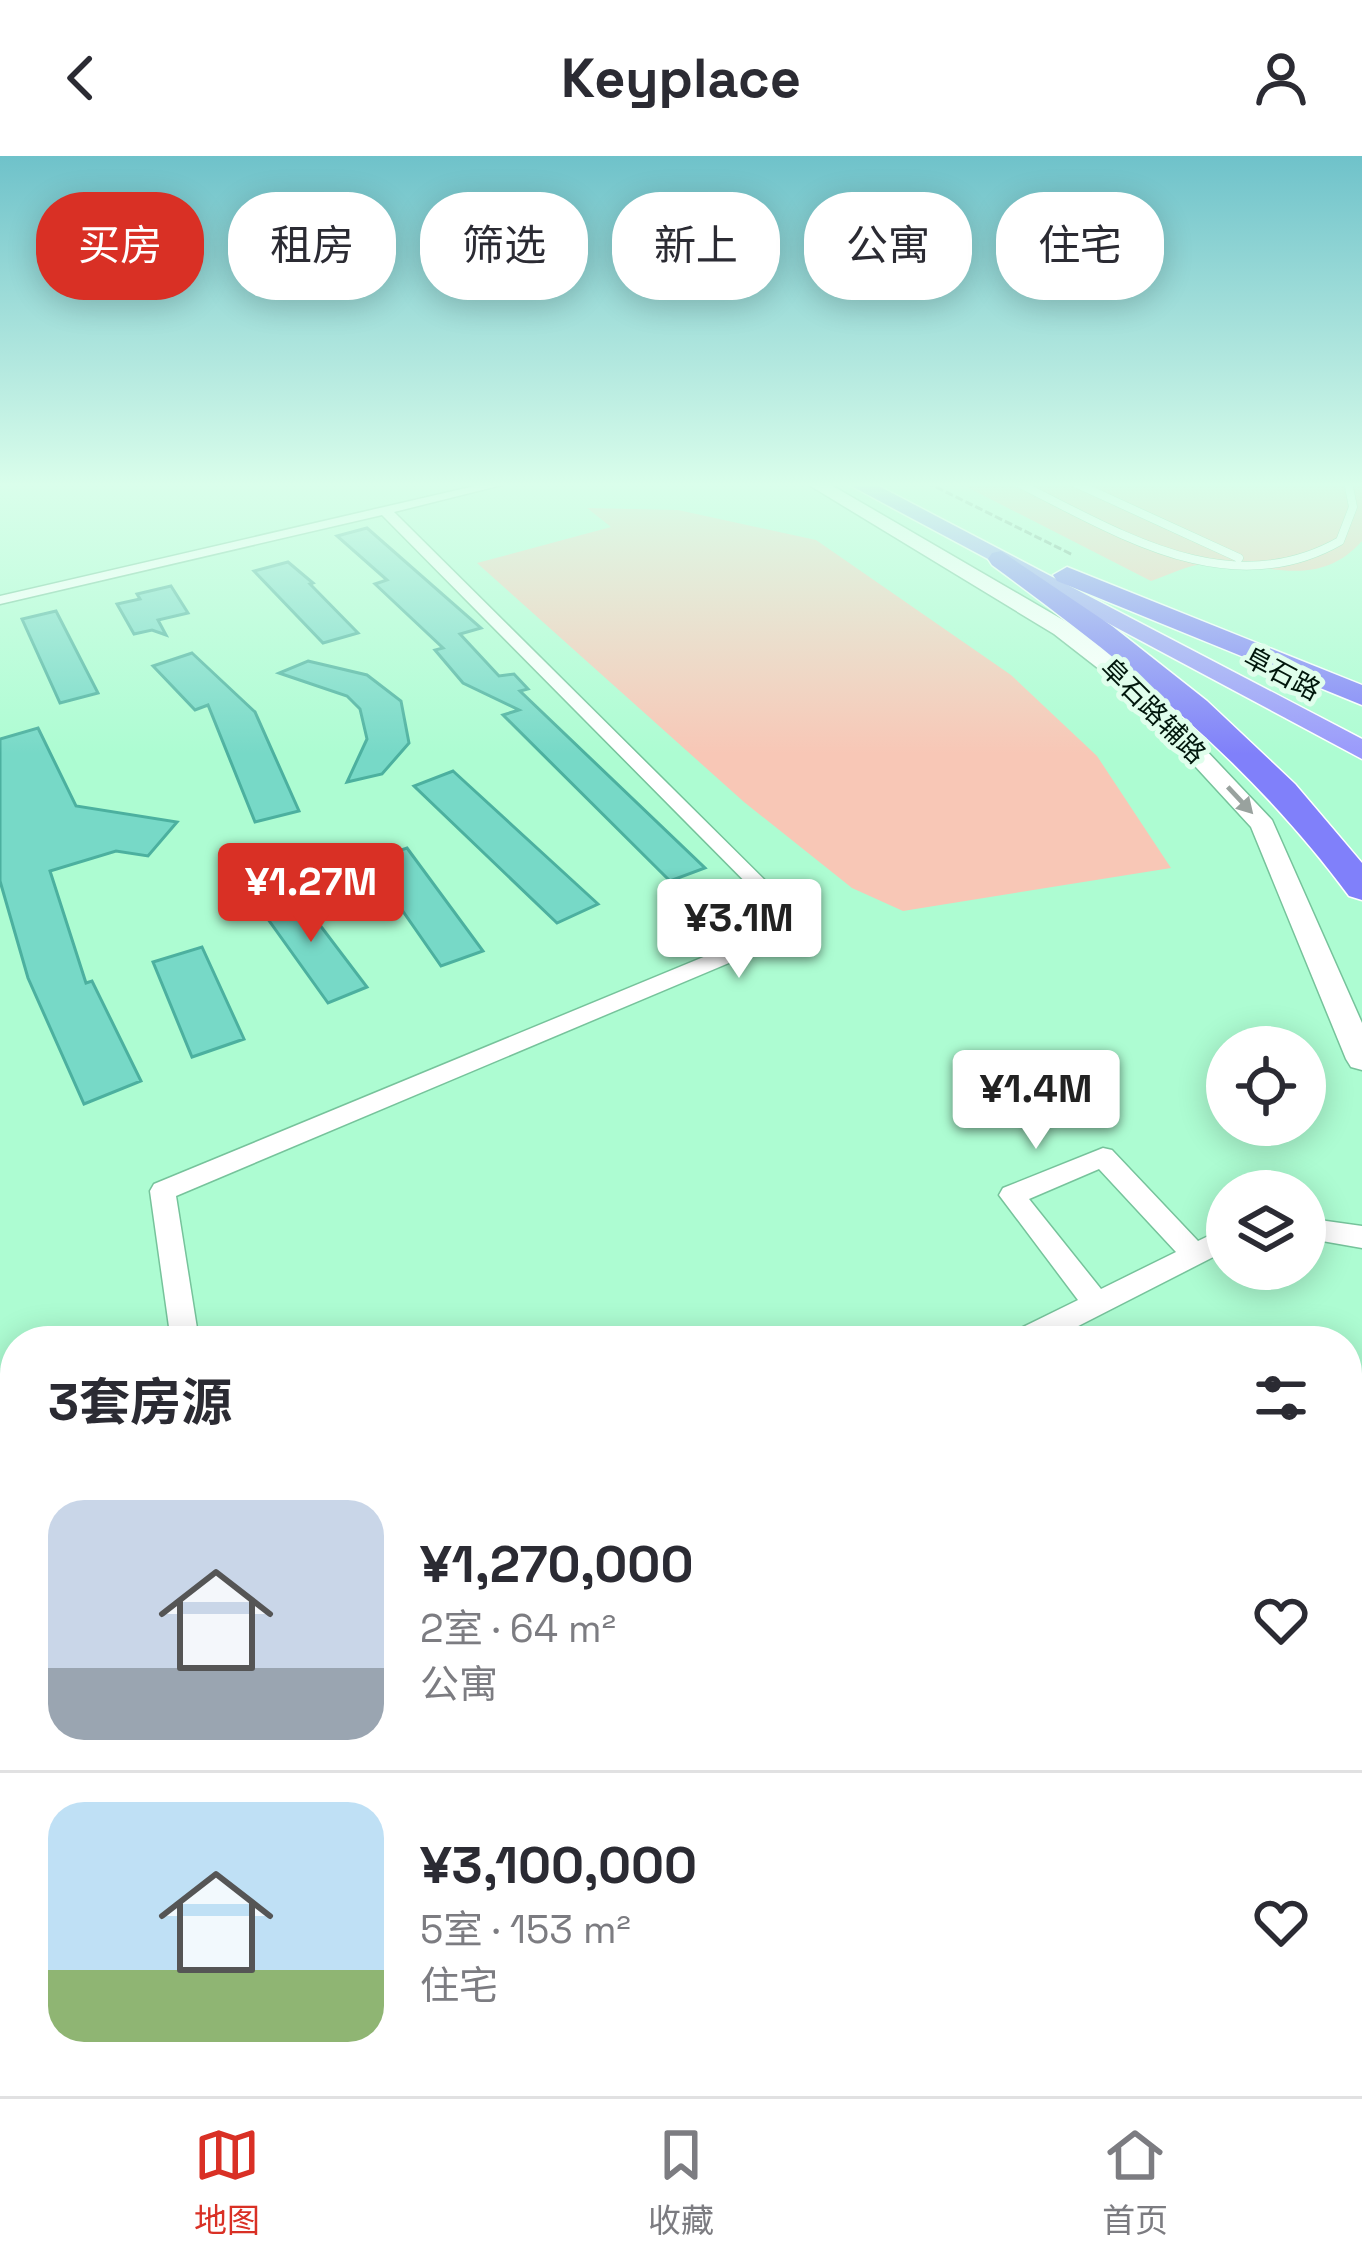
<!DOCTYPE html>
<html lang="zh">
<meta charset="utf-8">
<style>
body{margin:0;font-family:"Space Grotesk","Noto Sans SC",sans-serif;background:#f7f7f7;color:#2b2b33;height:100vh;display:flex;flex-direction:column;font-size:45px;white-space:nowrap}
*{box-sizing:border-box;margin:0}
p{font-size:39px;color:#7c7c81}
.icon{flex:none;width:66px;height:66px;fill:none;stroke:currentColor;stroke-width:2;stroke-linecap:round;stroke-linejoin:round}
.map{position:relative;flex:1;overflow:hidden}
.side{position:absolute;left:0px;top:1170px;width:1362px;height:771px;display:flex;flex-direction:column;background:#fff;border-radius:48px 48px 0 0;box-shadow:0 6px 30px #0003}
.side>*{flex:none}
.guide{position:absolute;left:36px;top:36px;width:1290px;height:108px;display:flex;gap:24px}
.buttons{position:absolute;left:1206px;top:870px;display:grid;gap:24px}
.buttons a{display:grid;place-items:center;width:120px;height:120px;border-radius:50%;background:#fff;box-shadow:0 6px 30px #0003;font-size:60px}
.price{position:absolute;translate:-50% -102px;padding:0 27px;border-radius:12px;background:#fff;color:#222;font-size:39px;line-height:78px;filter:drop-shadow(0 3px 6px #0008)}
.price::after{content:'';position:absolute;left:50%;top:72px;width:36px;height:27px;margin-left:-18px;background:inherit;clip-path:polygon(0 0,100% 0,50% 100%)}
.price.active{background:#d93025;color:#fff}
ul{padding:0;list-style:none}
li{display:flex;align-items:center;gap:36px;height:300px;padding:0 48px}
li+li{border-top:3px solid #e1e1e2}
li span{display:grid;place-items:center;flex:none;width:336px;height:240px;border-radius:36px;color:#555}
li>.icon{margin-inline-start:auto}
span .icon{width:144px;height:144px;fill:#fffc;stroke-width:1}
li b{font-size:51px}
h2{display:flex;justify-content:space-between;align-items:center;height:144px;padding:0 48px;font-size:51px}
.pill{padding:0 42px;border-radius:48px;background:#fff;box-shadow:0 6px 30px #0003;font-size:42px;line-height:108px}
.pill.active{background:#d93025;color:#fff}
header{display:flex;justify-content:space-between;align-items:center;height:156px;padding:0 48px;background:#fff;font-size:54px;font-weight:700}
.tab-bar{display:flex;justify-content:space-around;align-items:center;height:168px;border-top:3px solid #e1e1e2;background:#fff;font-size:33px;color:#7c7c81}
.tab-bar a{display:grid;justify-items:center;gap:6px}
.tab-bar .active{color:#d93025}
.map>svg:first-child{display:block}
.green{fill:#f8c7b6}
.building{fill:#77d9c7;stroke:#4cb09f;stroke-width:3}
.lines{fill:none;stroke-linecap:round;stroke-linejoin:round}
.service-casing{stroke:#76c39b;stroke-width:9}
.minor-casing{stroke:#76c39b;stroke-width:3}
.secondary-casing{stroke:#76c39b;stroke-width:3}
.trunk-casing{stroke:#fff;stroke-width:3}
.motorway-casing{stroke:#fff;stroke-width:3}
.path{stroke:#6ba486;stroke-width:3;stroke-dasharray:8 3;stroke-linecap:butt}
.service{stroke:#fff;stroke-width:8}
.minor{fill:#fff;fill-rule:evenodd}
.secondary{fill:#fff;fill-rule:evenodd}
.trunk{fill:#9a9afb;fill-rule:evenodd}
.motorway{fill:#8080fa;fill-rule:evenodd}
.oneway{fill:#99a29e}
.labels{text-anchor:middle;stroke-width:10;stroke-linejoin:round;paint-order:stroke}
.far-street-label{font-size:27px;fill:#01170c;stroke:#e0feec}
</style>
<header><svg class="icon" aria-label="back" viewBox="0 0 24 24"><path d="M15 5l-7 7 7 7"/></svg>Keyplace<svg class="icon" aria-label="person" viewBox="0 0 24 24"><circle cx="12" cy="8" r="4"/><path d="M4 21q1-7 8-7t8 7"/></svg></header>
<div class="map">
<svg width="1362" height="1940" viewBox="0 0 1362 1940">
<rect width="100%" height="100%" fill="#adfcd2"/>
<path class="green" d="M957,326H1362V385C1312,441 1254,399 1197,409C1182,412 1166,420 1151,425Z
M587,352L678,354L816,384L1011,519L1097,600L1171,712L903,755L852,732L744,646L477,407L611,371Z"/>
<path class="building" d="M367,372L481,472L460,478L499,520L514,518L528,533L520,535L705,712L670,725L503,559L519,554L463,527L435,494L443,492L375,428L387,424L337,380Z
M288,406L313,427L310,428L358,477L323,487L254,415Z
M171,430L188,457L158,464L166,479L152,474L134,478L117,448L140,443L137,438Z
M56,455L98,537L60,547L22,463Z
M192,497L255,556L299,655L255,666L208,549L195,554L153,510Z
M308,505L367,519L401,545L409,587L382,618L347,626L367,583L360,553L347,540L279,517Z
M38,572L76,650L177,666L148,700L116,695L50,715L86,827L92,825L141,925L84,948L28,822L0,725V583Z
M453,615L598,748L557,767L414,630Z
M407,692L483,795L441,810L368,705Z
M291,731L367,831L328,847L255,745Z
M202,791L244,883L192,901L153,806Z"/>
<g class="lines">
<defs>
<path id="service" d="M1016,326C1116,375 1228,449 1340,385L1353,351L1348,326
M1073,326L1239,402"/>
<path id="minor" d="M492,326H514L394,356L810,769L807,774L176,1040L199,1185H171L150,1035L154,1028L786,767L382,359L0,448V440Z
M1103,992L1112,994L1198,1085L1227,1071V1094L1049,1185H1009L1013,1176L1078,1144L999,1039L1003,1032ZM1099,1013L1176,1096L1101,1133L1029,1043Z
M1305,1062L1362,1070V1092L1305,1082Z
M1347,1637L1362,1645V1675L1347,1683Z
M1059,1926H1108L1102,1940H1054Z"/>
<path id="secondary" d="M804,326H826L1070,468L1133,517L1272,664L1362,867V914L1351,911L1346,903L1251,671L1160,572L1117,527L1054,478Z"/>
<path id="trunk" d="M844,326H871L1362,583V603Z"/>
<path id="motorway" d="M1001,395L1112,470L1207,545L1295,628L1362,707V744L1349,740C1250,606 1126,507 992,409L988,403L992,397Z
M1067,411L1362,529V549L1057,425L1053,419Z"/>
</defs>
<use href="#service" class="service-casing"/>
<use href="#minor" class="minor-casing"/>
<use href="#secondary" class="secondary-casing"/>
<use href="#trunk" class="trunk-casing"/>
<use href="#motorway" class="motorway-casing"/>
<path class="path" d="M926,326L1073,399"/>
<use href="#service" class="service"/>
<use href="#minor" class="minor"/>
<use href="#secondary" class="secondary"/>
<use href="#trunk" class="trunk"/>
<use href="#motorway" class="motorway"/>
</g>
<defs><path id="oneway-solid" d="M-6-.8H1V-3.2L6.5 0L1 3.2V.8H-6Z" transform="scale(3)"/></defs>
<use class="oneway" href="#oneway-solid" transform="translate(1240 644) rotate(47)"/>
<linearGradient id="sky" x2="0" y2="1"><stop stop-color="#6fc2ca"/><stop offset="0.55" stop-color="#dafeeb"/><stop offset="1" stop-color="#dafeeb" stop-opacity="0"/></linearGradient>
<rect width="1362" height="598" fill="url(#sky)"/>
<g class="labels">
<g class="far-street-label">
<text transform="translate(1282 518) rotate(28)" y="9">阜石路</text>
<text transform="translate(1153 555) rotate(45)" y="9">阜石路辅路</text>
</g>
</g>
</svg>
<div class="buttons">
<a><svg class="icon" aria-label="locate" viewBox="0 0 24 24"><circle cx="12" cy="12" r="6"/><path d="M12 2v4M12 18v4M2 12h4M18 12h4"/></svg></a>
<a><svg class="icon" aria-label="layers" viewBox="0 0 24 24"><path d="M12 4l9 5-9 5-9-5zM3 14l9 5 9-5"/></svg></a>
</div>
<b class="price active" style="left:311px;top:789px">¥1.27M</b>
<b class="price" style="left:739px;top:825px">¥3.1M</b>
<b class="price" style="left:1036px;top:996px">¥1.4M</b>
<div class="guide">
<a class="pill active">买房</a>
<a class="pill">租房</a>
<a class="pill">筛选</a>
<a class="pill">新上</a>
<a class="pill">公寓</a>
<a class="pill">住宅</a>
</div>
<section class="side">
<h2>3套房源<svg class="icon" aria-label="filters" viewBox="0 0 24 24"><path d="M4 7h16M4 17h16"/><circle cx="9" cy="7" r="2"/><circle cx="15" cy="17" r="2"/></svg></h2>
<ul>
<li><span style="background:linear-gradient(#c9d6e8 70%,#9aa5b1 0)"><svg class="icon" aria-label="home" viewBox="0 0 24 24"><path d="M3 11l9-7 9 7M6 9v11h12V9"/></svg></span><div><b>¥1,270,000</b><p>2室 · 64 m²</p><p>公寓</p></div><svg class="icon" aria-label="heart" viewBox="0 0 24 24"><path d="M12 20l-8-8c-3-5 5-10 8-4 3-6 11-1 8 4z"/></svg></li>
<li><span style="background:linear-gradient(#bfe0f5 70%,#8fb573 0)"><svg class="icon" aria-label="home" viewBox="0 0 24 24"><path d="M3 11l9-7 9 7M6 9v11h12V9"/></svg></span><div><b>¥3,100,000</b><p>5室 · 153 m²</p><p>住宅</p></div><svg class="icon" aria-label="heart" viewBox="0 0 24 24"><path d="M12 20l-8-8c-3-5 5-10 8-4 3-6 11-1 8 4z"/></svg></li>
</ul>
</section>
</div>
<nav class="tab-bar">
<a class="active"><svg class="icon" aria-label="map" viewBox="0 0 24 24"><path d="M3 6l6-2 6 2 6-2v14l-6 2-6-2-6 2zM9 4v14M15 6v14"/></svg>地图</a>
<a><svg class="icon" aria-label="saved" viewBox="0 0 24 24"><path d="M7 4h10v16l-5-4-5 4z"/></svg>收藏</a>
<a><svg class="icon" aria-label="home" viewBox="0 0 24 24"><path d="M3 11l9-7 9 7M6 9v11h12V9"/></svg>首页</a>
</nav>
